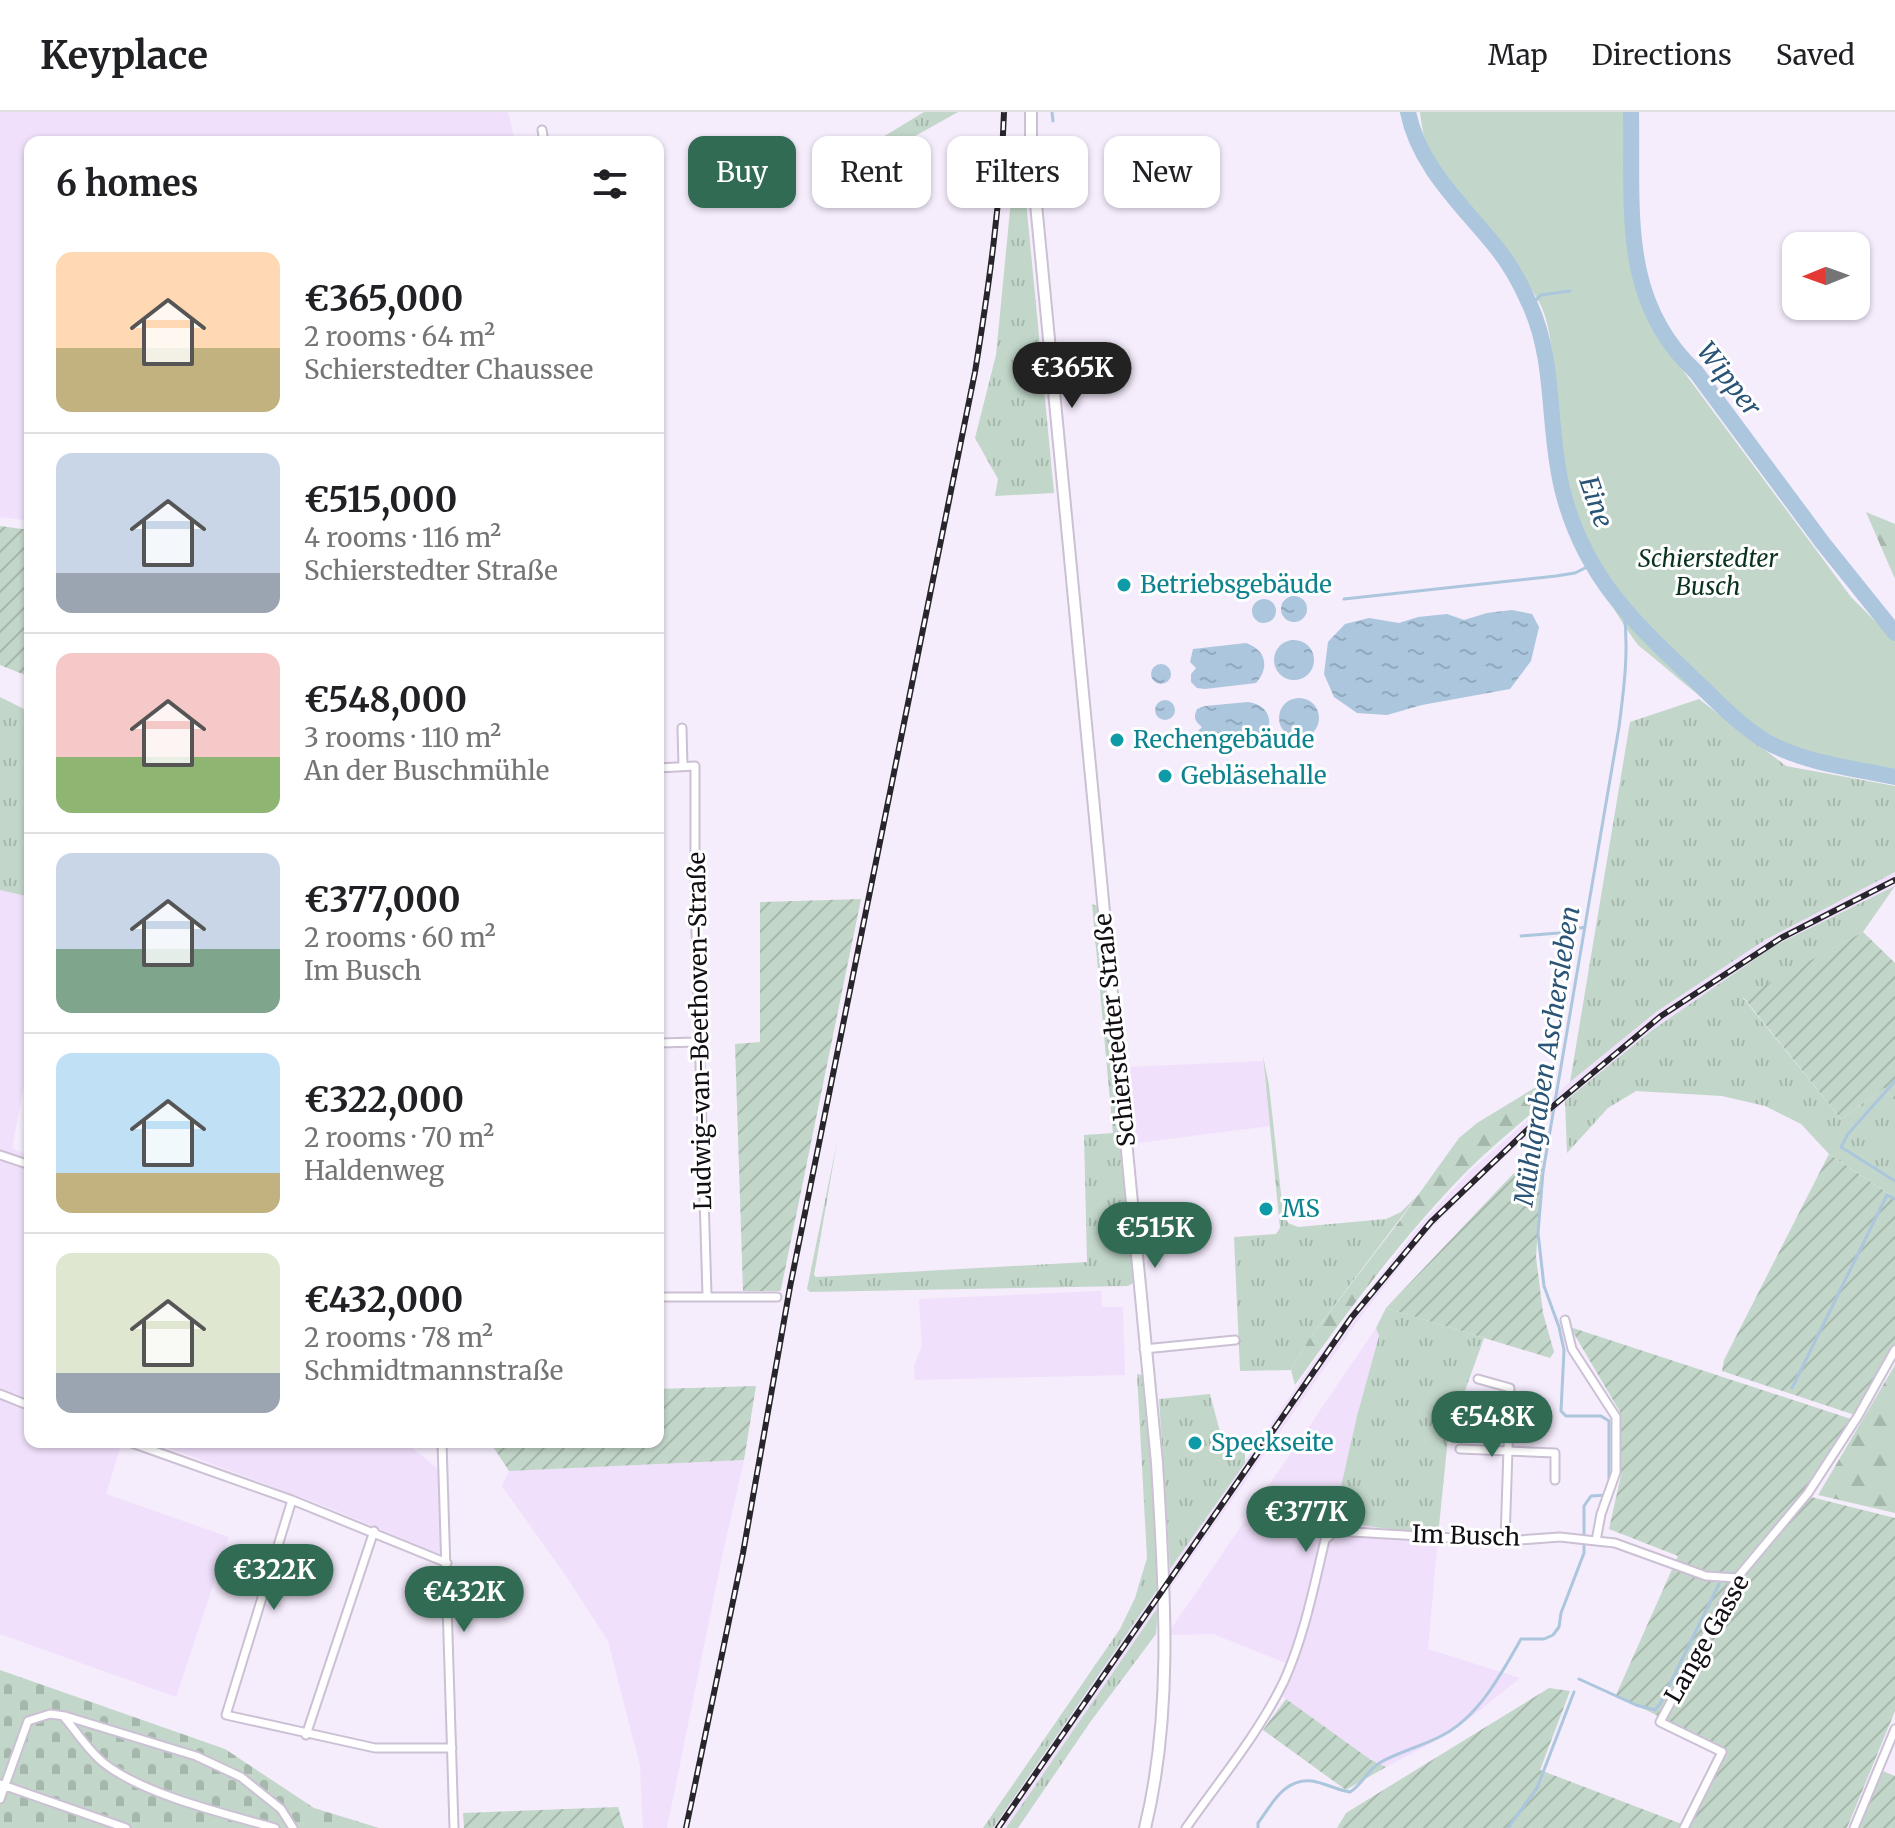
<!DOCTYPE html>
<meta charset="utf-8">
<style>
body{margin:0;font-family:Merriweather,serif;background:#f6f6f6;color:#202124;height:100vh;display:flex;flex-direction:column;font-size:30px;white-space:nowrap}
*{box-sizing:border-box;margin:0}
p{font-size:26px;color:#757577}
.icon{flex:none;width:44px;height:44px;fill:none;stroke:currentColor;stroke-width:2;stroke-linecap:round;stroke-linejoin:round}
.map{position:relative;flex:1;overflow:hidden}
.drawer{position:absolute;left:24px;top:24px;width:640px;height:1312px;display:flex;flex-direction:column;background:#fff;border-radius:16px;box-shadow:0 2px 6px #0004}
.drawer>*{flex:none}
.guide{position:absolute;left:688px;top:24px;width:760px;height:72px;display:flex;gap:16px}
.needle{width:52px;rotate:269deg}
.tools{position:absolute;left:1782px;top:120px;display:grid;gap:16px}
.tools a{display:grid;place-items:center;width:88px;height:88px;border-radius:16px;background:#fff;box-shadow:0 2px 6px #0004;font-size:40px}
.price{position:absolute;translate:-50% -68px;padding:0 18px;border-radius:28px;background:#316b54;color:#fff;font-size:26px;line-height:52px;filter:drop-shadow(0 2px 4px #0008)}
.price::after{content:'';position:absolute;left:50%;top:48px;width:24px;height:18px;margin-left:-12px;background:inherit;clip-path:polygon(0 0,100% 0,50% 100%)}
.price.on{background:#222;color:#fff}
ul{padding:0;list-style:none}
li{display:flex;align-items:center;gap:24px;height:200px;padding:0 32px}
li+li{border-top:2px solid #e0e0e0}
li span{display:grid;place-items:center;flex:none;width:224px;height:160px;border-radius:16px;color:#555}
li>.icon{margin-inline-start:auto}
span .icon{width:96px;height:96px;fill:#fffc;stroke-width:1}
li b{font-size:34px}
h2{display:flex;justify-content:space-between;align-items:center;height:96px;padding:0 32px;font-size:34px}
.pill{padding:0 28px;border-radius:16px;background:#fff;box-shadow:0 2px 6px #0004;font-size:28px;line-height:72px}
.pill.on{background:#316b54;color:#fff}
header{display:flex;align-items:center;gap:48px;box-sizing:border-box;height:112px;padding:0 40px;background:#fff;border-bottom:2px solid #e0e0e0}
header strong{font-size:38px}
nav{display:flex;gap:44px;margin-inline-start:auto;font-size:28px}
.map>svg:first-child{display:block}
.built{fill:#f0e0fb}
.grass{fill:url(#grass-tufts)}
.forest{fill:url(#forest-firs)}
.cemetery{fill:url(#cemetery-stones)}
.park{fill:#c2d7c9}
.garden{fill:url(#garden-furrows)}
.water{fill:url(#water-ripples)}
.lines{fill:none;stroke-linecap:round;stroke-linejoin:round}
.stream{stroke:#abc6dd;stroke-width:3}
.river{stroke:#abc6dd;stroke-width:16}
.street-casing{stroke:#cbc0d4;stroke-width:11}
.secondary-casing{stroke:#cbc0d4;stroke-width:14}
.street{stroke:#fff;stroke-width:7}
.secondary{stroke:#fff;stroke-width:10}
.rail-casing{stroke:#28252c;stroke-width:6}
.rail{stroke:#fff;stroke-width:3;stroke-dasharray:9;stroke-linecap:butt}
.culture-dot{fill:#0f9aa8;stroke:#fff;stroke-width:3}
.labels{text-anchor:middle;stroke-width:6;stroke-linejoin:round;paint-order:stroke}
.park-label{font-size:24px;font-style:italic;fill:#0a331e;stroke:#fff}
.culture-label{font-size:24px;fill:#0d838f;stroke:#fff;text-anchor:start}
.street-label{font-size:24px;fill:#110e14;stroke:#fff}
.water-label{font-size:26px;font-style:italic;fill:#2a5577;stroke:#fff}
</style>
<header>
<strong>Keyplace</strong>
<nav><a>Map</a><a>Directions</a><a>Saved</a></nav>
</header>
<div class="map">
<svg width="1895" height="1716" viewBox="0 0 1895 1716">
<defs>
<pattern id="grass-tufts" width="24" height="20" patternUnits="userSpaceOnUse" patternTransform="scale(2)"><rect width="24" height="20" fill="#c2d7c9"/><path d="M3 7l-1-3M5 7V3M7 7l1-3M15 17l-1-3M17 17v-4M19 17l1-3" fill="none" stroke="#a6b7ac"/></pattern>
<pattern id="forest-firs" width="22" height="20" patternUnits="userSpaceOnUse" patternTransform="scale(2)"><rect width="22" height="20" fill="#c2d7c9"/><path d="M5 1l3.5 6h-7zM16 11l3.5 6h-7z" fill="#a6b7ac"/></pattern>
<pattern id="cemetery-stones" width="16" height="16" patternUnits="userSpaceOnUse" patternTransform="scale(2)"><rect width="16" height="16" fill="#c2d7c9"/><path d="M2 7V4a2 2 0 0 1 4 0v3zM10 15v-3a2 2 0 0 1 4 0v3z" fill="#a6b7ac"/></pattern>
<pattern id="garden-furrows" width="10" height="10" patternUnits="userSpaceOnUse" patternTransform="scale(2)"><rect width="10" height="10" fill="#c2d7c9"/><path d="M-1 1l2-2M0 10L10 0M9 11l2-2" fill="none" stroke="#a6b7ac"/></pattern>
<pattern id="water-ripples" width="26" height="14" patternUnits="userSpaceOnUse" patternTransform="scale(2)"><rect width="26" height="14" fill="#abc6dd"/><path d="M2 4q2-2 4 0t4 0M15 11q2-2 4 0t4 0" fill="none" stroke="#92a9bd"/></pattern>
</defs>
<rect width="100%" height="100%" fill="#f5ecfc"/>
<path class="built" d="M0,0H508L515,30H30V409L0,405Z
M1895,760V774L1774,834L1651,919L1565,989L1467,1080L1424,1124L1362,1203L1169,1478V1459L1313,1251L1419,1114L1470,1059L1570,970L1656,900L1765,828Z
M0,778L30,785V941L12,1036L30,1044V1330H122L106,1382L229,1425L176,1585L0,1522Z
M1263,949L1270,1014L1137,1031L1129,955Z
M1101,1179L1102,1195H1123L1125,1263L915,1268L914,1253L922,1235L919,1187Z
M1376,1216L1379,1224L1357,1304L1333,1408L1438,1424L1428,1537L1520,1566L1474,1603L1430,1632L1386,1655L1371,1648L1277,1581L1290,1550H1283L1213,1522L1167,1523Z
M153,1330H405L443,1361L451,1447L327,1395Z
M744,1348L723,1440L667,1716H643L640,1654L608,1529L564,1461L502,1374L509,1359Z
M1157,1478L1158,1495L1007,1714L993,1716Z"/>
<path class="grass" d="M924,0H958L885,41L837,53Z
M1014,57H1023L1054,381L995,384L998,367L975,326L996,243Z
M0,585L30,600V785L0,778Z
M1699,587L1786,654L1895,674V760L1765,828L1656,900L1570,970L1630,610Z
M1895,774L1863,820L1743,886L1841,1007L1884,976L1895,989V1086L1829,1042L1801,1012L1765,994L1722,984L1636,979L1608,996L1567,1041L1565,989L1651,919L1774,834Z
M1092,792L1099,795L1133,1171L1128,1174L810,1180L807,1177L837,1030L814,1163L816,1165L1087,1150L1084,1023L1113,1021Z
M1263,944L1269,973L1283,1100L1288,1111L1298,1115L1386,1107L1401,1100L1418,1083L1309,1227L1291,1258L1240,1259L1234,1125L1276,1122L1280,1116Z
M1386,1196L1484,1226L1448,1326L1438,1424L1333,1409L1357,1304L1379,1224L1376,1216Z
M1137,1262L1142,1263L1153,1347L1157,1478L993,1716H983L1120,1517L1135,1486L1147,1446Z
M1210,1282L1223,1331L1245,1328V1351L1170,1457L1159,1287Z
M1158,1495L1156,1522L1091,1609L1018,1716H1006Z"/>
<path class="forest" d="M1866,400L1895,412V467Z
M1541,972L1546,978L1547,988C1519,1012 1490,1036 1464,1062C1401,1127 1347,1200 1295,1273L1291,1258L1309,1227L1398,1111L1459,1026L1477,1011Z
M1895,1253V1401L1818,1383Z"/>
<path class="cemetery" d="M0,1558L225,1637L314,1696L379,1716H0Z"/>
<path class="park" d="M1420,0H1638L1637,118L1642,180L1660,224L1678,252L1851,485L1895,529V664C1845,657 1792,648 1749,620C1710,595 1674,562 1638,533C1601,482 1559,403 1554,340C1550,298 1559,235 1542,196C1534,177 1519,163 1506,148C1460,97 1428,72 1420,0Z"/>
<path class="garden" d="M0,414L30,418V565L0,553Z
M861,787L781,1177L780,1179H743L735,932L760,930V790Z
M1863,820L1895,851V989L1884,976L1841,1007L1743,885Z
M1543,1040L1536,1145L1543,1201L1554,1240L1550,1246L1386,1196L1513,1062Z
M1829,1042L1895,1086V1238L1858,1304L1722,1259L1724,1248Z
M1570,1215L1851,1307L1803,1383L1895,1406V1599L1847,1716H1337L1346,1701L1549,1576L1570,1579L1540,1658L1687,1714L1726,1638L1616,1583L1678,1444L1609,1417L1621,1363L1620,1300Z
M756,1274L744,1348L509,1359L490,1330H658V1277Z
M1286,1587L1371,1648L1386,1655L1346,1678L1263,1618Z
M1878,1657L1895,1664V1716H1854Z
M618,1695L624,1716H464L463,1701Z"/>
<path class="water" d="M1281 497a13 13 0 1 1 26 0a13 13 0 1 1-26 0Z
M1252 499a12 12 0 1 1 24 0a12 12 0 1 1-24 0Z
M1512,498L1532,502L1539,515L1531,549L1510,577L1422,593L1387,603L1357,601L1334,585L1324,562L1328,530L1345,512L1369,506L1399,511L1418,505L1447,502L1464,508L1487,501Z
M1274 548a20 20 0 1 1 40 0a20 20 0 1 1-40 0Z
M1246,531C1266,538 1270,555 1256,571L1205,577L1197,576L1191,570V562L1196,556L1190,550L1193,537Z
M1151 562a10 10 0 1 1 20 0a10 10 0 1 1-20 0Z
M1279 606a20 20 0 1 1 40 0a20 20 0 1 1-40 0Z
M1155 598a10 10 0 1 1 20 0a10 10 0 1 1-20 0Z
M1248,590C1270,593 1276,612 1261,629C1245,634 1209,642 1196,629V621L1202,615C1195,609 1193,606 1197,597L1205,594Z"/>
<g class="lines">
<path class="stream" d="M1052,0L1053,9
M1530,194L1541,183L1570,179
M1344,487L1556,464L1575,461L1591,453
M1521,824L1559,821L1585,815
M1895,969L1848,1022L1841,1035L1895,1069
M1792,1276L1887,1083L1895,1087
M1609,1371V1309L1601,1304H1566L1561,1299L1564,1238L1559,1215L1544,1174L1538,1121L1543,1060L1619,615C1624,576 1629,539 1624,499
M1579,1567L1636,1593L1655,1598L1660,1592L1719,1472
M1258,1716V1711C1272,1692 1284,1666 1312,1669C1325,1671 1337,1678 1350,1680C1363,1672 1367,1658 1381,1650C1401,1639 1423,1634 1443,1623C1479,1604 1502,1561 1521,1527H1544L1553,1523L1559,1515L1561,1501L1584,1441V1394L1591,1384L1607,1383
M1508,1716L1537,1676L1574,1580"/>
<path class="river" d="M1408,0C1419,55 1463,94 1496,135C1511,153 1521,172 1530,193C1556,250 1547,315 1562,376C1583,464 1635,512 1698,571C1718,591 1742,615 1767,630C1805,651 1853,656 1895,665
M1631,0C1633,96 1619,189 1696,260L1822,430L1895,521"/>
<defs>
<path id="street" d="M542,18L544,30
M682,616L683,654
M658,656L695,654V787L707,1183
M658,931L698,930
M0,1043L30,1053
M658,1185H777
M1565,1208L1572,1237L1616,1305V1360L1601,1402L1596,1429
M1144,1237L1235,1228
M1478,1267L1510,1276L1505,1429
M0,1282L30,1294
M129,1330L292,1388L447,1451
M442,1330L454,1716
M1460,1337L1555,1341V1368
M292,1388L226,1603L375,1636H452
M64,1605C77,1620 89,1640 105,1652C145,1683 226,1702 275,1716
M306,1623L374,1419
M0,1672L126,1716
M0,1687L28,1609L50,1602L65,1604L196,1644L241,1665L281,1697L293,1716
M1186,1716C1219,1669 1259,1621 1284,1569C1304,1525 1314,1474 1325,1428L1335,1419L1505,1429L1560,1425L1596,1429L1615,1431L1706,1464L1737,1466
M1684,1716L1722,1640L1660,1610L1737,1466L1808,1381L1858,1304L1895,1238
M1854,1716L1895,1617"/>
<path id="secondary" d="M1031,0V40L1157,1351C1164,1471 1174,1598 1145,1716"/>
</defs>
<use href="#street" class="street-casing"/>
<use href="#secondary" class="secondary-casing"/>
<use href="#street" class="street"/>
<use href="#secondary" class="secondary"/>
<defs>
<path id="rail" d="M686,1716L743,1441L790,1175L975,260C989,174 1001,88 1004,0
M998,1716L1351,1206L1431,1110L1546,1000L1661,904L1781,826L1895,768"/>
</defs>
<use href="#rail" class="rail-casing"/>
<use href="#rail" class="rail"/>
</g>
<g class="culture-dot">
<circle cx="1124" cy="473" r="8"/>
<circle cx="1117" cy="628" r="8"/>
<circle cx="1165" cy="664" r="8"/>
<circle cx="1266" cy="1097" r="8"/>
<circle cx="1195" cy="1331" r="8"/>
</g>
<g class="labels">
<g class="park-label">
<text x="1708" y="455">Schierstedter<tspan x="1708" dy="28">Busch</tspan></text>
</g>
<g class="culture-label">
<text x="1140" y="481">Betriebsgebäude</text>
<text x="1133" y="636">Rechengebäude</text>
<text x="1181" y="672">Gebläsehalle</text>
<text x="1282" y="1105">MS</text>
<text x="1211" y="1339">Speckseite</text>
</g>
<g class="street-label">
<text transform="translate(1115 918) rotate(-96)" y="8">Schierstedter Straße</text>
<text transform="translate(700 919) rotate(-91)" y="8">Ludwig-van-Beethoven-Straße</text>
<text transform="translate(1466 1424) rotate(2)" y="8">Im Busch</text>
<text transform="translate(1707 1527) rotate(-60)" y="8">Lange Gasse</text>
</g>
<g class="water-label">
<text transform="translate(1729 267) rotate(52)" y="9">Wipper</text>
<text transform="translate(1596 390) rotate(71)" y="9">Eine</text>
<text transform="translate(1547 944) rotate(-81)" y="9">Mühlgraben Aschersleben</text>
</g>
</g>
</svg>
<div class="tools">
<a><svg class="needle" viewBox="-14 -14 28 28"><path d="M0-13l5 13h-10z" fill="#e53935"/><path d="M0 13l5-13h-10z" fill="#757577"/></svg></a>
</div>
<b class="price on" style="left:1072px;top:298px">€365K</b>
<b class="price" style="left:1155px;top:1158px">€515K</b>
<b class="price" style="left:1492px;top:1347px">€548K</b>
<b class="price" style="left:1306px;top:1442px">€377K</b>
<b class="price" style="left:274px;top:1500px">€322K</b>
<b class="price" style="left:464px;top:1522px">€432K</b>
<div class="guide">
<a class="pill on">Buy</a>
<a class="pill">Rent</a>
<a class="pill">Filters</a>
<a class="pill">New</a>
</div>
<section class="drawer">
<h2>6 homes<svg class="icon" aria-label="filters" viewBox="0 0 24 24"><path d="M4 7h16M4 17h16"/><circle cx="9" cy="7" r="2"/><circle cx="15" cy="17" r="2"/></svg></h2>
<ul>
<li><span style="background:linear-gradient(#ffd9b3 60%,#c2b280 0)"><svg class="icon" aria-label="home" viewBox="0 0 24 24"><path d="M3 11l9-7 9 7M6 9v11h12V9"/></svg></span><div><b>€365,000</b><p>2 rooms · 64 m²</p><p>Schierstedter Chaussee</p></div></li>
<li><span style="background:linear-gradient(#c9d6e8 75%,#9aa5b1 0)"><svg class="icon" aria-label="home" viewBox="0 0 24 24"><path d="M3 11l9-7 9 7M6 9v11h12V9"/></svg></span><div><b>€515,000</b><p>4 rooms · 116 m²</p><p>Schierstedter Straße</p></div></li>
<li><span style="background:linear-gradient(#f6c9c9 65%,#8fb573 0)"><svg class="icon" aria-label="home" viewBox="0 0 24 24"><path d="M3 11l9-7 9 7M6 9v11h12V9"/></svg></span><div><b>€548,000</b><p>3 rooms · 110 m²</p><p>An der Buschmühle</p></div></li>
<li><span style="background:linear-gradient(#c9d6e8 60%,#7fa58c 0)"><svg class="icon" aria-label="home" viewBox="0 0 24 24"><path d="M3 11l9-7 9 7M6 9v11h12V9"/></svg></span><div><b>€377,000</b><p>2 rooms · 60 m²</p><p>Im Busch</p></div></li>
<li><span style="background:linear-gradient(#bfe0f5 75%,#c2b280 0)"><svg class="icon" aria-label="home" viewBox="0 0 24 24"><path d="M3 11l9-7 9 7M6 9v11h12V9"/></svg></span><div><b>€322,000</b><p>2 rooms · 70 m²</p><p>Haldenweg</p></div></li>
<li><span style="background:linear-gradient(#dfe7d0 75%,#9aa5b1 0)"><svg class="icon" aria-label="home" viewBox="0 0 24 24"><path d="M3 11l9-7 9 7M6 9v11h12V9"/></svg></span><div><b>€432,000</b><p>2 rooms · 78 m²</p><p>Schmidtmannstraße</p></div></li>
</ul>
</section>
</div>
